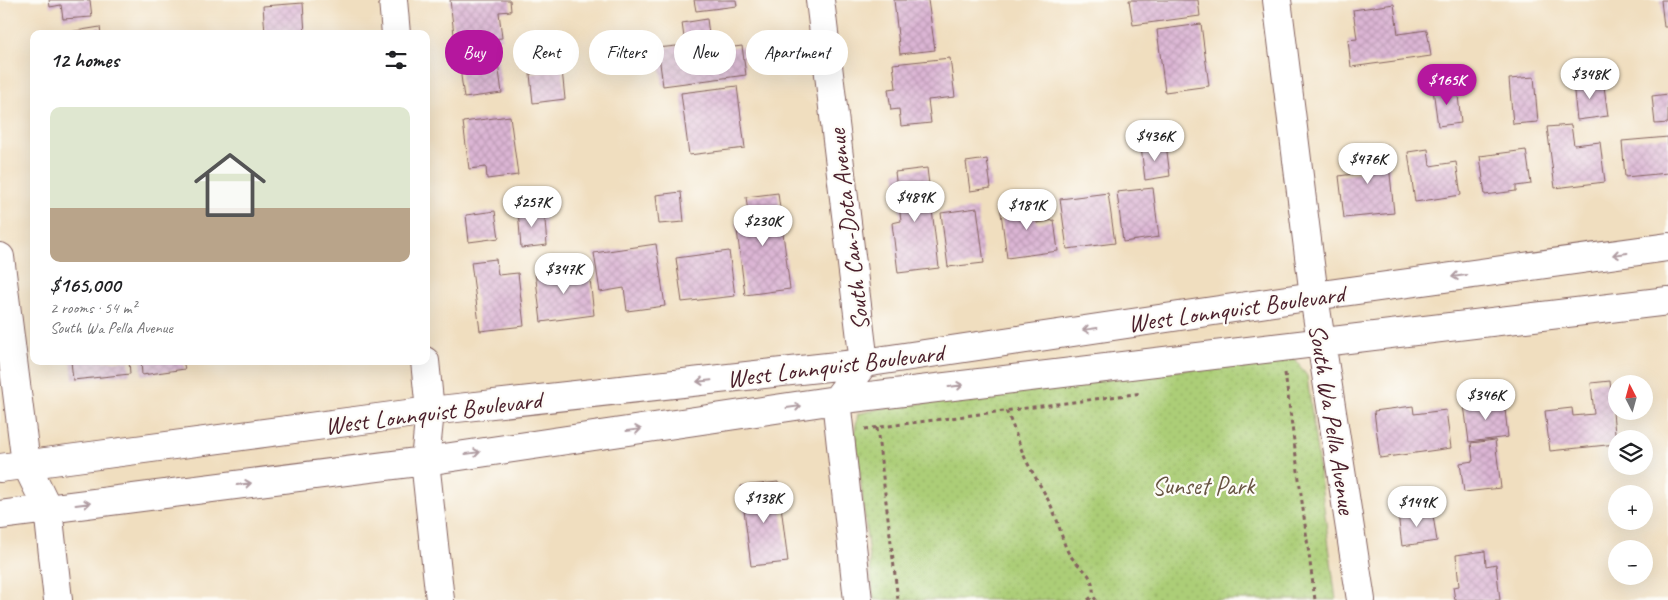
<!DOCTYPE html>
<meta charset="utf-8">
<style>
body{margin:0;font-family:Caveat,sans-serif;background:#f6f6f6;color:#202124;height:100vh;display:flex;flex-direction:column;font-size:19px;white-space:nowrap}
*{box-sizing:border-box;margin:0}
p{font-size:16px;color:#757577}
.icon{flex:none;width:28px;height:28px;fill:none;stroke:currentColor;stroke-width:2;stroke-linecap:round;stroke-linejoin:round}
.map{position:relative;flex:1;overflow:hidden}
.details{position:absolute;left:30px;top:30px;width:400px;height:335px;display:flex;flex-direction:column;background:#fff;border-radius:10px;box-shadow:0 5px 20px #0002}
.details>*{flex:none}
.top-card{position:absolute;left:445px;top:30px;width:475px;height:45px;display:flex;gap:10px}
.needle{width:32px;rotate:354deg}
.buttons{position:absolute;left:1608px;top:375px;display:grid;gap:10px}
.buttons a{display:grid;place-items:center;width:45px;height:45px;border-radius:50%;background:#fff;box-shadow:0 5px 20px #0002;font-size:25px}
.price{position:absolute;translate:-50% -42px;padding:0 11px;border-radius:18px;background:#fff;color:#222;font-size:16px;line-height:32px;filter:drop-shadow(0 1px 2px #0008)}
.price::after{content:'';position:absolute;left:50%;top:30px;width:15px;height:11px;margin-left:-8px;background:inherit;clip-path:polygon(0 0,100% 0,50% 100%)}
.price.selected{background:#b5179e;color:#fff}
ul{padding:0;list-style:none}
li{display:grid;align-content:center;gap:10px;height:265px;padding:0 20px}
li span{display:grid;place-items:center;height:155px;border-radius:10px;color:#555}
li>.icon{margin-inline-start:auto}
span .icon{width:90px;height:90px;fill:#fffc;stroke-width:1}
li b{font-size:21px}
h2{display:flex;justify-content:space-between;align-items:center;height:60px;padding:0 20px;font-size:21px}
.pill{padding:0 18px;border-radius:22px;background:#fff;box-shadow:0 5px 20px #0002;font-size:18px;line-height:45px}
.pill.selected{background:#b5179e;color:#fff}
.map>svg:first-child{display:block}
.park{fill:url(#park-dots);stroke:#7b7651}
.building{fill:url(#building-cross-hatch)}
.lines{fill:none;stroke-linecap:round;stroke-linejoin:round}
.minor-casing{stroke:#84625f;stroke-width:30}
.path{stroke:#84625f;stroke-width:3;stroke-dasharray:4 4;stroke-linecap:butt}
.minor{stroke:#fff;stroke-width:28}
.oneway{stroke:#ae9aa0}
.labels{text-anchor:middle;stroke-width:4.5;stroke-linejoin:round;paint-order:stroke}
.street-label{font-size:25px;fill:#4a1f2b;stroke:#fdfcf7}
.park-label{font-size:25px;fill:#675442;stroke:#fdfcf7}
</style>
<div class="map">
<svg width="1668" height="600" viewBox="0 0 1668 600">
<defs>
<pattern id="park-dots" width="8" height="8" patternUnits="userSpaceOnUse" patternTransform="scale(1.25)"><rect width="8" height="8" fill="#acce77"/><path d="M2 2h.1M6 6h.1" fill="none" stroke="#96b067" stroke-width="1.8" stroke-linecap="round"/></pattern>
<pattern id="building-cross-hatch" width="8" height="8" patternUnits="userSpaceOnUse" patternTransform="scale(1.25)"><rect width="8" height="8" fill="#dbb5d4"/><path d="M0 0l8 8M0 8l8-8" fill="none" stroke="#bd9bb6"/></pattern>
</defs>
<rect width="100%" height="100%" fill="#fdfcf7"/>
<filter id="ink" filterUnits="userSpaceOnUse"><feTurbulence type="fractalNoise" baseFrequency=".02" numOctaves="2"/><feDisplacementMap in="SourceGraphic" scale="10" xChannelSelector="R" yChannelSelector="G"/><feConvolveMatrix kernelMatrix="1 2 1 2 8 2 1 2 1" color-interpolation-filters="sRGB"/></filter>
<filter id="wash" filterUnits="userSpaceOnUse"><feTurbulence type="fractalNoise" baseFrequency=".0096" numOctaves="4" result="noise"/><feDisplacementMap in="SourceGraphic" scale="20" xChannelSelector="R" yChannelSelector="G"/><feGaussianBlur stdDeviation="1.12" result="paint"/><feColorMatrix in="noise" values="0 0 0 0 0 0 0 0 0 0 0 0 0 0 0 0 0 1.4 0 .05"/><feComposite in="paint" operator="in"/></filter>
<g filter="url(#wash)">
<rect width="100%" height="100%" fill="#f0debf"/>
<path class="park" d="M1279,358H1294L1307,376L1336,600H874L855,430L858,414L878,409Z"/>
<g id="blocks">
<path class="building" d="M49,0H90L92,17L63,19L61,5L50,7Z
M450,0H510L511,11L499,12L502,38L455,43Z
M694,0H736L737,6L696,11Z
M894,0H928L935,50L900,54Z
M1129,0H1198L1200,16L1133,25Z
M1661,0H1668V27H1664Z
M303,3L305,34H265L263,6Z
M1394,4L1398,34L1427,30L1431,56L1351,67L1348,40L1357,39L1353,10Z
M707,19L711,50L742,46L746,75L663,86L658,48L685,45L682,23Z
M1201,24L1209,86L1165,92L1157,30Z
M100,27L101,34H63V33Z
M496,48L502,93L464,98L458,53Z
M950,58L955,97L928,100L931,123L901,126L899,109L891,110L888,89L896,88L893,64Z
M562,70L565,99L533,103L530,74Z
M1534,77L1538,122L1513,124L1509,79Z
M1603,79L1608,116L1577,120L1573,83Z
M737,86L745,148L689,155L681,93Z
M1457,86L1461,123L1438,126L1433,89Z
M1668,94V123L1655,124L1652,96Z
M510,116L518,175L487,179L486,167L469,169L463,122Z
M1571,125L1574,145L1600,142L1605,182L1555,188L1547,127Z
M1668,137V173L1625,177L1622,141Z
M1166,144L1170,176L1145,180L1141,147Z
M1387,145L1394,213L1344,218L1339,176L1360,173L1357,148Z
M1428,149L1430,166L1456,162L1461,195L1415,202L1408,152Z
M1526,150L1531,184L1516,186V191L1485,195L1480,156Z
M987,159L991,188L970,191L966,162Z
M927,168L939,268L898,273L892,223L901,221L895,172Z
M1153,188L1159,237L1123,242L1117,192Z
M681,192L684,222L659,224L656,195Z
M778,193L790,289L745,295L736,222L749,221L746,197Z
M1108,193L1115,243L1067,249L1060,199Z
M1034,201L1037,223L1054,220L1058,251L1007,258L1000,205Z
M544,208L547,245L521,248L518,210Z
M977,208L984,263L948,267L941,213Z
M495,211L499,238L469,242L466,215Z
M656,244L665,306L627,311L624,288L600,292L594,253Z
M729,251L735,296L682,302L676,258Z
M496,259L498,275L518,273L524,326L480,331L471,262Z
M560,268V274L589,270L594,315L541,322L535,271Z
M71,361H129L130,374L73,380Z
M141,361H183L185,369L142,375Z
M1610,381L1616,444L1550,451L1545,411L1572,408L1573,416L1594,414L1591,383Z
M1504,400L1508,437L1469,442L1464,405Z
M1413,406L1414,414L1446,410L1451,448L1380,458L1374,411Z
M1495,440L1501,488L1464,492L1460,463L1473,461L1471,443Z
M778,482L788,562L751,566L741,486Z
M1432,509L1437,541L1402,546L1398,514Z
M1485,551L1486,566L1496,564L1500,600H1455L1453,587L1459,586L1456,555Z"/>
</g>
</g>
<g filter="url(#ink)">
<use href="#blocks" fill-opacity="0" stroke="#84625f" stroke-width="1"/>
<g class="lines">
<defs>
<path id="minor" d="M393,0L396,34
M820,0L864,363L836,400L858,600
M1277,0L1314,296L1361,600
M0,257L26,464L48,509L58,600
M425,361L430,411L425,461L440,600
M0,468L430,411L864,363L1314,296L1668,247
M0,515L425,461L836,400L1668,301"/>
</defs>
<use href="#minor" class="minor-casing"/>
<path class="path" d="M1285,373L1315,600
M1006,411C1015,428 1019,447 1028,464C1037,481 1048,497 1055,515C1060,527 1062,540 1068,552C1078,570 1095,570 1093,596
M877,428L898,600
M865,429L1142,393
M1088,600L1093,596L1096,600"/>
<use href="#minor" class="minor"/>
</g>
<defs><path id="oneway-shaft" d="M-6 0H5M1.5-3L5.5 0L1.5 3" fill="none" stroke-width="1.6" stroke-linecap="round" stroke-linejoin="round" transform="scale(1.25)"/></defs>
<g class="oneway">
<use href="#oneway-shaft" transform="translate(1620 254) rotate(172)"/>
<use href="#oneway-shaft" transform="translate(1459 276) rotate(172)"/>
<use href="#oneway-shaft" transform="translate(1090 329) rotate(172)"/>
<use href="#oneway-shaft" transform="translate(704 381) rotate(174)"/>
<use href="#oneway-shaft" transform="translate(956 386) rotate(-7)"/>
<use href="#oneway-shaft" transform="translate(794 407) rotate(-8)"/>
<use href="#oneway-shaft" transform="translate(634 430) rotate(-8)"/>
<use href="#oneway-shaft" transform="translate(473 453) rotate(-8)"/>
<use href="#oneway-shaft" transform="translate(244 484) rotate(-7)"/>
<use href="#oneway-shaft" transform="translate(83 504) rotate(-7)"/>
</g>
</g>
<g class="labels">
<g class="street-label">
<text transform="translate(848 230) rotate(-97)" y="9">South Can-Dota Avenue</text>
<text transform="translate(1236 308) rotate(-8)" y="9">West Lonnquist Boulevard</text>
<text transform="translate(835 365) rotate(-7)" y="9">West Lonnquist Boulevard</text>
<text transform="translate(433 412) rotate(-7)" y="9">West Lonnquist Boulevard</text>
<text transform="translate(1333 419) rotate(81)" y="9">South Wa Pella Avenue</text>
</g>
<g class="park-label">
<text x="1203" y="494">Sunset Park</text>
</g>
</g>
</svg>
<div class="buttons">
<a><svg class="needle" viewBox="-14 -14 28 28"><path d="M0-13l5 13h-10z" fill="#e53935"/><path d="M0 13l5-13h-10z" fill="#757577"/></svg></a>
<a><svg class="icon" aria-label="layers" viewBox="0 0 24 24"><path d="M12 4l9 5-9 5-9-5zM3 14l9 5 9-5"/></svg></a>
<a>+</a>
<a>−</a>
</div>
<b class="price" style="left:1590px;top:100px">$348K</b>
<b class="price selected" style="left:1447px;top:106px">$165K</b>
<b class="price" style="left:1155px;top:162px">$436K</b>
<b class="price" style="left:1368px;top:185px">$476K</b>
<b class="price" style="left:915px;top:223px">$489K</b>
<b class="price" style="left:532px;top:228px">$257K</b>
<b class="price" style="left:1027px;top:231px">$181K</b>
<b class="price" style="left:763px;top:247px">$230K</b>
<b class="price" style="left:564px;top:295px">$347K</b>
<b class="price" style="left:1486px;top:421px">$346K</b>
<b class="price" style="left:764px;top:524px">$138K</b>
<b class="price" style="left:1417px;top:528px">$149K</b>
<div class="top-card">
<a class="pill selected">Buy</a>
<a class="pill">Rent</a>
<a class="pill">Filters</a>
<a class="pill">New</a>
<a class="pill">Apartment</a>
</div>
<section class="details">
<h2>12 homes<svg class="icon" aria-label="filters" viewBox="0 0 24 24"><path d="M4 7h16M4 17h16"/><circle cx="9" cy="7" r="2"/><circle cx="15" cy="17" r="2"/></svg></h2>
<ul>
<li><span style="background:linear-gradient(#dfe7d0 65%,#b9a48a 0)"><svg class="icon" aria-label="home" viewBox="0 0 24 24"><path d="M3 11l9-7 9 7M6 9v11h12V9"/></svg></span><div><b>$165,000</b><p>2 rooms · 54 m²</p><p>South Wa Pella Avenue</p></div></li>
</ul>
</section>
</div>
